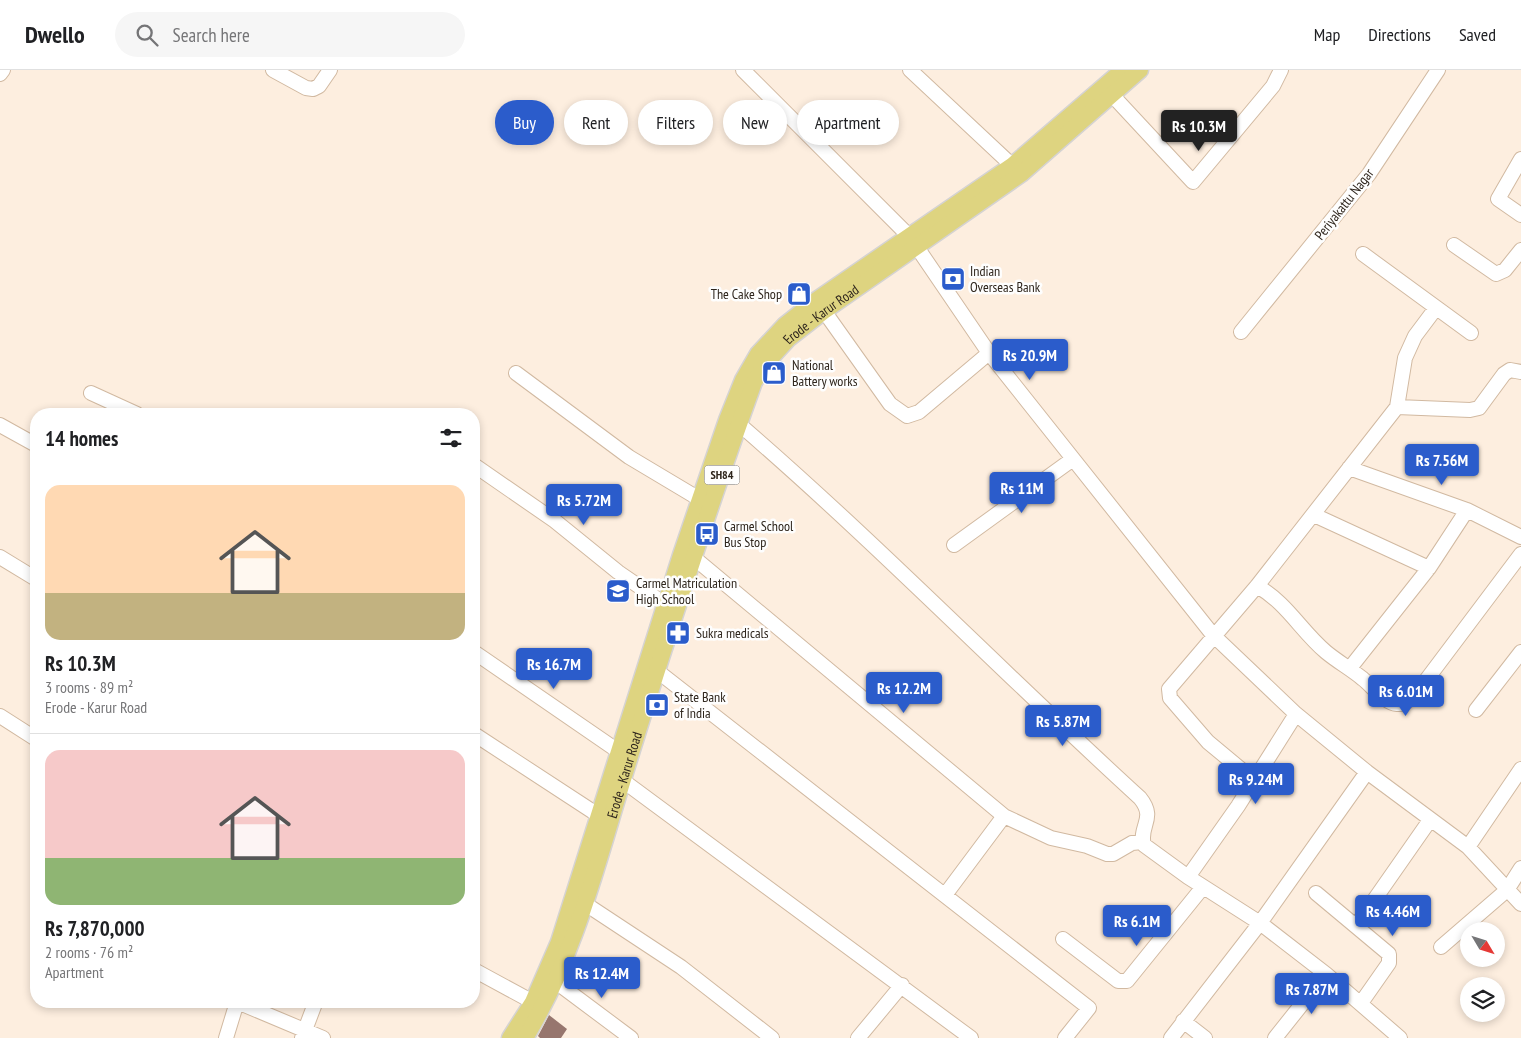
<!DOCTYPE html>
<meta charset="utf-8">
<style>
body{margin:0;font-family:"PT Sans Narrow",sans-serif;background:#f6f6f6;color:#202124;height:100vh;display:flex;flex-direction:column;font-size:19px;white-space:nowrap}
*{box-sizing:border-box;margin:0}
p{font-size:16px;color:#757577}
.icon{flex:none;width:28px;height:28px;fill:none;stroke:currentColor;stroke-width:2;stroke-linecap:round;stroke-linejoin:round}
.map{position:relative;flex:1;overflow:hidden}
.side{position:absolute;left:30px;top:338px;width:450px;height:600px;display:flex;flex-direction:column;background:#fff;border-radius:20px;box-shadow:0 2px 8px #0003}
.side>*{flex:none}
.guide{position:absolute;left:495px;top:30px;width:475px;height:45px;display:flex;gap:10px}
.needle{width:32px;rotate:128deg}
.controls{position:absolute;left:1460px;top:852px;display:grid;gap:10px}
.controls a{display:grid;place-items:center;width:45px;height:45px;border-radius:50%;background:#fff;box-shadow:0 2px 8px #0003;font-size:25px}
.price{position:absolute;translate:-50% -42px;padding:0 11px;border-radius:5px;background:#2b5ccb;color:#fff;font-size:16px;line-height:32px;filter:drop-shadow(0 1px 2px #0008)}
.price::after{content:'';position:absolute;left:50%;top:30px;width:15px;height:11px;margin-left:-8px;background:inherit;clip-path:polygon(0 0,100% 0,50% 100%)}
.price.active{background:#222;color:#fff}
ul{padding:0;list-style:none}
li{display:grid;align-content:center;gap:10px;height:265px;padding:0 15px}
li+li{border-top:1px solid #e0e0e0}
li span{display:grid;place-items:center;height:155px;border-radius:15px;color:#555}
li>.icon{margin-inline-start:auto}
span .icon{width:90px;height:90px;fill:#fffc;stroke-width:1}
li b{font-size:21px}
h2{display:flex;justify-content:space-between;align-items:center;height:60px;padding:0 15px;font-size:21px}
.tag{padding:0 18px;border-radius:22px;background:#fff;box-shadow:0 2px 8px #0003;font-size:18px;line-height:45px}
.tag.active{background:#2b5ccb;color:#fff}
header{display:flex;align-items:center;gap:30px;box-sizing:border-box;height:70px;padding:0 25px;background:#fff;border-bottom:1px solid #e0e0e0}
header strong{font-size:24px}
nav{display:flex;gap:28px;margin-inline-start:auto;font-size:18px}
.search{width:350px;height:45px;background:#f6f6f6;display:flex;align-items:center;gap:12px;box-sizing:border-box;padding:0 18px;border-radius:28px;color:#757577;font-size:19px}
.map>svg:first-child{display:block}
.building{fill:#97766e}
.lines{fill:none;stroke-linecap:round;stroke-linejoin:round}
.minor-casing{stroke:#d1b9a1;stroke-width:16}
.major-casing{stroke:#d5d3d2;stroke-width:19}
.minor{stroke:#fff;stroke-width:14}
.major{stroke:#ded480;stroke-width:16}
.labels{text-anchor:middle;stroke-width:5;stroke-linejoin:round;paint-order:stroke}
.shield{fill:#fefefe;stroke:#6c6660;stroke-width:1}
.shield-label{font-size:12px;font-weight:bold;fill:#2e251c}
.street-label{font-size:14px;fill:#2e251c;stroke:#fefefe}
.poi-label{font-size:14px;fill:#2e251c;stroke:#fefefe;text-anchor:start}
</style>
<header>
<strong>Dwello</strong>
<div class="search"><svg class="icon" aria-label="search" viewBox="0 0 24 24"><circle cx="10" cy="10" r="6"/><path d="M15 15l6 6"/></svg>Search here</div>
<nav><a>Map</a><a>Directions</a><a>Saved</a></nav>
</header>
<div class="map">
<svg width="1521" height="968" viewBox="0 0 1521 968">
<rect width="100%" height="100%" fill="#fdeedf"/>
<path class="building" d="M549,945L567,959L561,968H540L538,966Z"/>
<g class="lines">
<defs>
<path id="minor" d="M273,0L306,18L313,19L319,16L330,0
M743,0L910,167L989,283L1213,565L1296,644L1367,702L1468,777L1521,834
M910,0L1019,102
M0,4L3,0
M1113,26L1193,112L1273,16L1281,0
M1521,89L1498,129L1521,145
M1454,175L1496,204L1505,200L1521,180
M1363,184L1471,263
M824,241L890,334L907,346L919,342L989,283
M1241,262L1369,104L1438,0
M516,303L629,387L701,430
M91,323L137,344
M1397,337L1470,340L1479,338L1504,304L1510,300L1521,302
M739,354C877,473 1005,605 1140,728C1157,749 1138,756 1144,775L1188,807L1260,853L1326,904L1400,968
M0,355L36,375
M474,395L555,451L618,502L672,539
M1349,398L1467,440L1521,467
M1314,445L1429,498
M954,475L1073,389
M0,487L36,509
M693,487L1004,746L945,825
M1257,516C1287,533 1301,561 1326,582C1338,592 1351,599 1363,609C1372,616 1385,633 1397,634C1407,635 1415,624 1421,617L1521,484
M474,582L618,681
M1350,598L1429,498L1467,440
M656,600L1089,938L1065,968
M1476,640L1521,582
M0,646L36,669
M474,664L598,745
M622,710L971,968
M1255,711L1208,672L1170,628L1169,619L1257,516L1397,337L1405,288L1415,266L1436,238
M1004,746L1051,768L1087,776L1107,784H1113L1132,773L1142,772
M1468,777L1521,699
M1188,807L1238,736L1296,644
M1316,823L1389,884V893L1361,933
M584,833L681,897L772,968
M1356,856L1430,750
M1063,869L1118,911H1127L1203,817
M1441,877L1507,820L1521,798
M474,900L533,932
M556,912L631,968
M235,931L323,968
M1183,951L1205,968
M226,968L237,932
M302,968L316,931
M858,968L902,915
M1171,968L1260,853L1367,702
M1275,968L1326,904"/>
<g id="major">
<path d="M510,968L533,932L559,872L681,485L727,350L743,310L758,284L785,255L818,229L1013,95L1123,0"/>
<path id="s1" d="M525,968C576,885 598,789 627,696C667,567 708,439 754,312L767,292L788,269L824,241L1021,104L1140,0"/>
</g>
</defs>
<use href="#minor" class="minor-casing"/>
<use href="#major" class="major-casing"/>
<use href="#minor" class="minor"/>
<use href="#major" class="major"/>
</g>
<defs>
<symbol id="bank-square" viewBox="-11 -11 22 22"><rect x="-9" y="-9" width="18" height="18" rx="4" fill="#2b5ccb" stroke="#fefefe"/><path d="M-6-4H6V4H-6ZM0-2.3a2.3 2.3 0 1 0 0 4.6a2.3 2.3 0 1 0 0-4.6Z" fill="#fff"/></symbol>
<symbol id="shop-square" viewBox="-11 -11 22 22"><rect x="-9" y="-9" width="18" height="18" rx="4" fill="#2b5ccb" stroke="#fefefe"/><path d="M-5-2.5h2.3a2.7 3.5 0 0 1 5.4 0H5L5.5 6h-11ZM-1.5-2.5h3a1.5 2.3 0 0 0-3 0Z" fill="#fff"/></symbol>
<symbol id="bus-square" viewBox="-11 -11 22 22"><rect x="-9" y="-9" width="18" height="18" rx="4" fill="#2b5ccb" stroke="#fefefe"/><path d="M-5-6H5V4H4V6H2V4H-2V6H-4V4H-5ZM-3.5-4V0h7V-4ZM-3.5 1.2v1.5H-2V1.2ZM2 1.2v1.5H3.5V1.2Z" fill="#fff"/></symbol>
<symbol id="school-square" viewBox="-11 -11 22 22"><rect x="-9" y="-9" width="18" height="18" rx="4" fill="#2b5ccb" stroke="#fefefe"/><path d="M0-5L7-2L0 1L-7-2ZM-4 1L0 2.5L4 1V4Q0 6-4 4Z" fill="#fff"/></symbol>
<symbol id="pharmacy-square" viewBox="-11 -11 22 22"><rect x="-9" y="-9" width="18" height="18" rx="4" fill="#2b5ccb" stroke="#fefefe"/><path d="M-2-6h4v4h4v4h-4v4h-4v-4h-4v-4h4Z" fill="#fff"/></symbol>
</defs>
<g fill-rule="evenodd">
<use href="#bank-square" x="939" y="195" width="28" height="28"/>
<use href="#shop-square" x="785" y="210" width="28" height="28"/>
<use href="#shop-square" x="760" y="289" width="28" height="28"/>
<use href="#bus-square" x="693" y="450" width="28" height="28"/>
<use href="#school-square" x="604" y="507" width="28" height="28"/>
<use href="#pharmacy-square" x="664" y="549" width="28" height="28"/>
<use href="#bank-square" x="643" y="621" width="28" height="28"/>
</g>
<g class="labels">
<rect class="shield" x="704.5" y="395.5" width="35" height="19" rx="4"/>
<g class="shield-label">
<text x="722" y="409">SH84</text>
</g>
<g class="street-label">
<text transform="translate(1344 134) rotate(-52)" y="5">Periyakattu Nagar</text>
<text dy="5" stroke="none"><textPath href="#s1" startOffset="792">Erode - Karur Road</textPath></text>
<text dy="5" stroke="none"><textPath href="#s1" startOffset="282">Erode - Karur Road</textPath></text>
</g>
<g class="poi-label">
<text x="970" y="206">Indian<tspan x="970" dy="16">Overseas Bank</tspan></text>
<text x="782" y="229" text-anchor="end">The Cake Shop</text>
<text x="792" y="300">National<tspan x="792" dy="16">Battery works</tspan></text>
<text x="724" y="461">Carmel School<tspan x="724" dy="16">Bus Stop</tspan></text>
<text x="636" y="518">Carmel Matriculation<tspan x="636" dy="16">High School</tspan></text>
<text x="696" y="568">Sukra medicals</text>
<text x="674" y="632">State Bank<tspan x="674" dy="16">of India</tspan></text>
</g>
</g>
</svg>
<div class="controls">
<a><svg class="needle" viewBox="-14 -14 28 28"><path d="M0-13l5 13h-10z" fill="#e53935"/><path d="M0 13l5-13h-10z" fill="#757577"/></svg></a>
<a><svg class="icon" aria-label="layers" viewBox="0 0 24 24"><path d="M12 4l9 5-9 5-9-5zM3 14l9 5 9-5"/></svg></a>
</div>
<b class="price active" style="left:1199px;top:82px">Rs 10.3M</b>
<b class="price" style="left:1030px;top:311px">Rs 20.9M</b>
<b class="price" style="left:1442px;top:416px">Rs 7.56M</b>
<b class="price" style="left:1022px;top:444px">Rs 11M</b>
<b class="price" style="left:584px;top:456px">Rs 5.72M</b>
<b class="price" style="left:554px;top:620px">Rs 16.7M</b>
<b class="price" style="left:904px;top:644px">Rs 12.2M</b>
<b class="price" style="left:1406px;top:647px">Rs 6.01M</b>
<b class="price" style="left:1063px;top:677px">Rs 5.87M</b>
<b class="price" style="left:1256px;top:735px">Rs 9.24M</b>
<b class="price" style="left:1393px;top:867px">Rs 4.46M</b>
<b class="price" style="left:1137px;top:877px">Rs 6.1M</b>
<b class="price" style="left:602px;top:929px">Rs 12.4M</b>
<b class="price" style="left:1312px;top:945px">Rs 7.87M</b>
<div class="guide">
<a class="tag active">Buy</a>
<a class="tag">Rent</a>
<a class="tag">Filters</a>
<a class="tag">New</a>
<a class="tag">Apartment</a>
</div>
<section class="side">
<h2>14 homes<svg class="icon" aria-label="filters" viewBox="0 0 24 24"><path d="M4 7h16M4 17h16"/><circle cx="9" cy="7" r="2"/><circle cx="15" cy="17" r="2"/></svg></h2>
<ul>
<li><span style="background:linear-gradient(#ffd9b3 70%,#c2b280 0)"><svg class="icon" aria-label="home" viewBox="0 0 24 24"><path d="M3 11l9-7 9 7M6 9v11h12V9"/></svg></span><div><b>Rs 10.3M</b><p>3 rooms · 89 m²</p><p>Erode - Karur Road</p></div></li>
<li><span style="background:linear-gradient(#f6c9c9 70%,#8fb573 0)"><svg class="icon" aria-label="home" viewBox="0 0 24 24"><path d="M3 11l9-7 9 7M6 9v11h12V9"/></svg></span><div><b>Rs 7,870,000</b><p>2 rooms · 76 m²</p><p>Apartment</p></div></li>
</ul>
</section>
</div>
